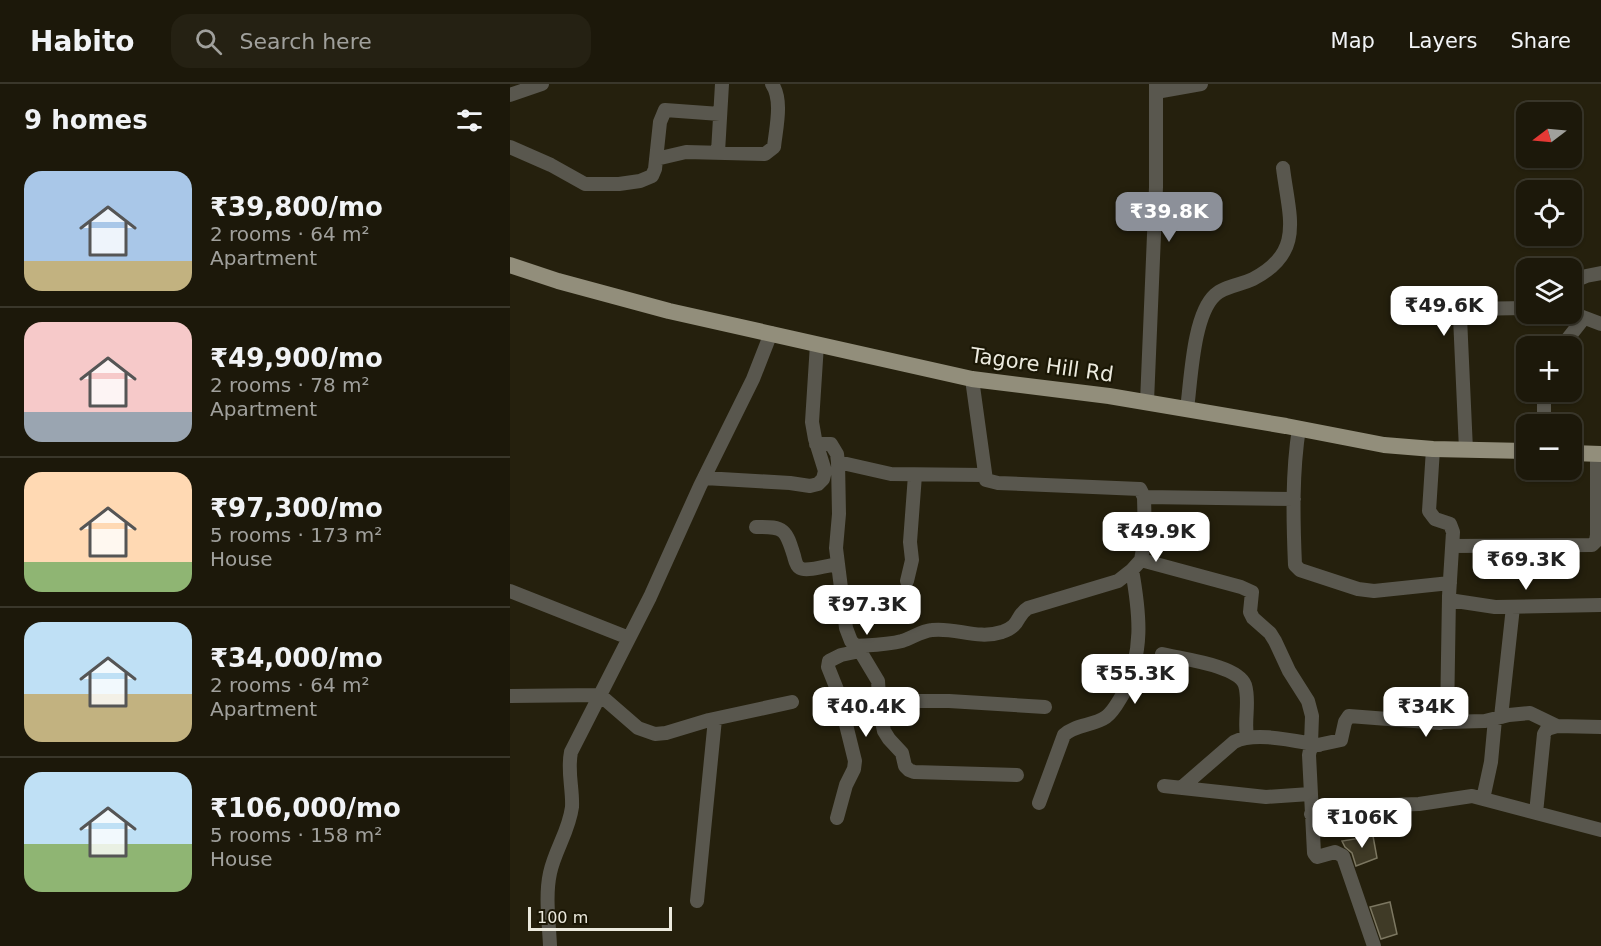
<!DOCTYPE html>
<meta charset="utf-8">
<style>
body{margin:0;font-family:"DejaVu Sans",sans-serif;background:#252113;color:#f1f3f6;height:100vh;display:flex;flex-direction:column;font-size:22px;white-space:nowrap}
*{box-sizing:border-box;margin:0}
p{font-size:20px;color:#a0a09c}
.icon{flex:none;width:33px;height:33px;fill:none;stroke:currentColor;stroke-width:2;stroke-linecap:round;stroke-linejoin:round}
.map{position:relative;flex:1;overflow:hidden}
.sheet{display:flex;flex-direction:column;background:#1c180a;width:510px}
.sheet>*{flex:none}
.needle{width:39px;rotate:254deg}
.buttons{position:absolute;left:1006px;top:18px;display:grid;gap:12px}
.buttons a{display:grid;place-items:center;width:66px;height:66px;border-radius:12px;background:#1c180a;box-shadow:0 2px 4px #0004,0 0 0 2px #3a372b;font-size:30px}
.scale{position:absolute;left:18px;bottom:15px;width:144px;box-sizing:border-box;padding-left:6px;border:3px solid #eceade;border-top:0;font-size:16px;line-height:21px;white-space:nowrap;color:#eceade;-webkit-text-stroke:4px #1b1705;paint-order:stroke}
.price{position:absolute;translate:-50% -51px;padding:0 14px;border-radius:12px;background:#fff;color:#222;font-size:20px;line-height:39px;filter:drop-shadow(0 2px 3px #0008)}
.price::after{content:'';position:absolute;left:50%;top:36px;width:18px;height:14px;margin-left:-9px;background:inherit;clip-path:polygon(0 0,100% 0,50% 100%)}
.price.active{background:#8c9099;color:#fff}
ul{padding:0;list-style:none}
li{display:flex;align-items:center;gap:18px;height:150px;padding:0 24px}
li+li{border-top:2px solid #3a372b}
li span{display:grid;place-items:center;flex:none;width:168px;height:120px;border-radius:18px;color:#555}
li>.icon{margin-inline-start:auto}
span .icon{width:72px;height:72px;fill:#fffc;stroke-width:1}
li b{font-size:26px}
h2{display:flex;justify-content:space-between;align-items:center;height:72px;padding:0 24px;font-size:26px}
header{display:flex;align-items:center;gap:36px;box-sizing:border-box;height:84px;padding:0 30px;background:#1c180a;border-bottom:2px solid #3a372b}
header strong{font-size:28px}
nav{display:flex;gap:33px;margin-inline-start:auto;font-size:21px}
.search{width:420px;height:54px;background:#252113;display:flex;align-items:center;gap:15px;box-sizing:border-box;padding:0 21px;border-radius:18px;color:#a0a09c;font-size:22px}
main{display:flex;flex:1;min-height:0}
.map>svg:first-child{display:block}
.building{fill:#3f3a26;stroke:#7c7761;stroke-width:1.5}
.lines{fill:none;stroke-linecap:round;stroke-linejoin:round}
.minor{stroke:#59574e;stroke-width:14}
.major{stroke:#928e7b;stroke-width:16}
.labels{text-anchor:middle;stroke-width:4.5;stroke-linejoin:round;paint-order:stroke}
.street-label{font-size:21px;fill:#eceade;stroke:#1b1705}
</style>
<header>
<strong>Habito</strong>
<div class="search"><svg class="icon" aria-label="search" viewBox="0 0 24 24"><circle cx="10" cy="10" r="6"/><path d="M15 15l6 6"/></svg>Search here</div>
<nav><a>Map</a><a>Layers</a><a>Share</a></nav>
</header>
<main>
<section class="sheet">
<h2>9 homes<svg class="icon" aria-label="filters" viewBox="0 0 24 24"><path d="M4 7h16M4 17h16"/><circle cx="9" cy="7" r="2"/><circle cx="15" cy="17" r="2"/></svg></h2>
<ul>
<li><span style="background:linear-gradient(#a9c7e8 75%,#c2b280 0)"><svg class="icon" aria-label="home" viewBox="0 0 24 24"><path d="M3 11l9-7 9 7M6 9v11h12V9"/></svg></span><div><b>₹39,800/mo</b><p>2 rooms · 64 m²</p><p>Apartment</p></div></li>
<li><span style="background:linear-gradient(#f6c9c9 75%,#9aa5b1 0)"><svg class="icon" aria-label="home" viewBox="0 0 24 24"><path d="M3 11l9-7 9 7M6 9v11h12V9"/></svg></span><div><b>₹49,900/mo</b><p>2 rooms · 78 m²</p><p>Apartment</p></div></li>
<li><span style="background:linear-gradient(#ffd9b3 75%,#8fb573 0)"><svg class="icon" aria-label="home" viewBox="0 0 24 24"><path d="M3 11l9-7 9 7M6 9v11h12V9"/></svg></span><div><b>₹97,300/mo</b><p>5 rooms · 173 m²</p><p>House</p></div></li>
<li><span style="background:linear-gradient(#bfe0f5 60%,#c2b280 0)"><svg class="icon" aria-label="home" viewBox="0 0 24 24"><path d="M3 11l9-7 9 7M6 9v11h12V9"/></svg></span><div><b>₹34,000/mo</b><p>2 rooms · 64 m²</p><p>Apartment</p></div></li>
<li><span style="background:linear-gradient(#bfe0f5 60%,#8fb573 0)"><svg class="icon" aria-label="home" viewBox="0 0 24 24"><path d="M3 11l9-7 9 7M6 9v11h12V9"/></svg></span><div><b>₹106,000/mo</b><p>5 rooms · 158 m²</p><p>House</p></div></li>
</ul>
</section>
<div class="map">
<svg width="1091" height="862" viewBox="0 0 1091 862">
<rect width="100%" height="100%" fill="#25200d"/>
<path class="building" d="M863,752L867,774L846,782L842,769L835,763L832,757Z
M880,818L887,850L871,855L860,823Z"/>
<g class="lines">
<path class="minor" d="M646,8L691,0
M0,11L32,0
M0,63L41,81L75,100H109L130,97L142,92L145,85L150,38L155,26L210,30
M208,68L212,0
M146,75L176,68L255,70L264,63C266,44 273,16 262,0
M1062,198L1076,192L1091,189
M1062,229L1091,240
M1052,262L1074,234
M1034,308V340
M637,318L646,103V0
M677,325C681,296 683,231 705,211C714,202 731,201 743,195C795,168 779,133 773,84
M789,344C782,389 783,435 785,481L790,486L848,505L864,507L940,499
M306,360H321L327,370L328,378L329,430L326,464L336,544L341,557L350,567L368,597L370,628L374,647L379,655L392,669L395,682L399,686L404,688L507,691
M956,366L950,233L952,227L956,225L1017,224
M328,378L381,390L474,391
M194,394L280,399L300,402L308,400L313,395L315,387L305,355L302,338L307,260
M634,413L784,415
M246,443C275,442 276,446 284,472C285,476 286,482 290,484C296,488 320,481 328,480
M943,462L1082,461L1086,457L1087,451V370
M631,476L731,503L742,508L740,528L743,534L760,549L765,557L779,587L798,617L802,632L801,660
M397,497L402,476L400,458L405,391
M0,507L119,554
M939,516L985,523L1091,521
M345,562C360,561 377,561 392,557C402,554 411,547 422,546C446,543 467,556 492,548C512,541 505,532 518,524L608,497L622,486L631,476L635,454L634,413L630,405L488,399L476,396L462,295
M652,570C671,575 728,581 735,601C740,617 734,636 737,653
M0,612L90,611L128,644L145,650L156,649L199,636L282,618
M370,617H439L535,623
M991,633L1003,523
M934,638L975,637L999,631L1020,629L1047,642
M654,702L756,713L800,710
M671,704L724,658C745,647 785,657 809,661
M973,715L981,678L985,635
M529,719L554,651C566,640 583,642 596,633C604,627 608,618 613,610C634,568 630,531 622,486
M1026,729L1034,650L1037,645L1047,642L1091,643
M801,730L849,722L909,720L962,712L1091,746
M327,734L336,701L344,685L345,677L328,608L318,583L319,577L331,571L350,567
M187,817L205,635
M40,862C39,838 35,812 40,789C45,766 59,747 62,723C63,705 57,687 61,668L140,513L190,402L243,295L261,249
M864,862L833,772L825,768L807,773L804,769L799,671L800,666L803,662L831,656L835,638L839,632L930,639L937,635L939,512L943,448L940,440L925,435L919,427L923,365"/>
<path class="major" d="M0,181L48,197L159,227L462,295L599,312L776,342L874,361L923,365L1017,367
M1062,369L1091,370"/>
</g>
<g class="labels">
<g class="street-label">
<text transform="translate(532 281) rotate(8)" y="7">Tagore Hill Rd</text>
</g>
</g>
</svg>
<div class="buttons">
<a><svg class="needle" viewBox="-14 -14 28 28"><path d="M0-13l5 13h-10z" fill="#e53935"/><path d="M0 13l5-13h-10z" fill="#a0a09c"/></svg></a>
<a><svg class="icon" aria-label="locate" viewBox="0 0 24 24"><circle cx="12" cy="12" r="6"/><path d="M12 2v4M12 18v4M2 12h4M18 12h4"/></svg></a>
<a><svg class="icon" aria-label="layers" viewBox="0 0 24 24"><path d="M12 4l9 5-9 5-9-5zM3 14l9 5 9-5"/></svg></a>
<a>+</a>
<a>−</a>
</div>
<div class="scale">100 m</div>
<b class="price active" style="left:659px;top:159px">₹39.8K</b>
<b class="price" style="left:934px;top:253px">₹49.6K</b>
<b class="price" style="left:646px;top:479px">₹49.9K</b>
<b class="price" style="left:1016px;top:507px">₹69.3K</b>
<b class="price" style="left:357px;top:552px">₹97.3K</b>
<b class="price" style="left:625px;top:621px">₹55.3K</b>
<b class="price" style="left:356px;top:654px">₹40.4K</b>
<b class="price" style="left:916px;top:654px">₹34K</b>
<b class="price" style="left:852px;top:765px">₹106K</b>
</div>
</main>
